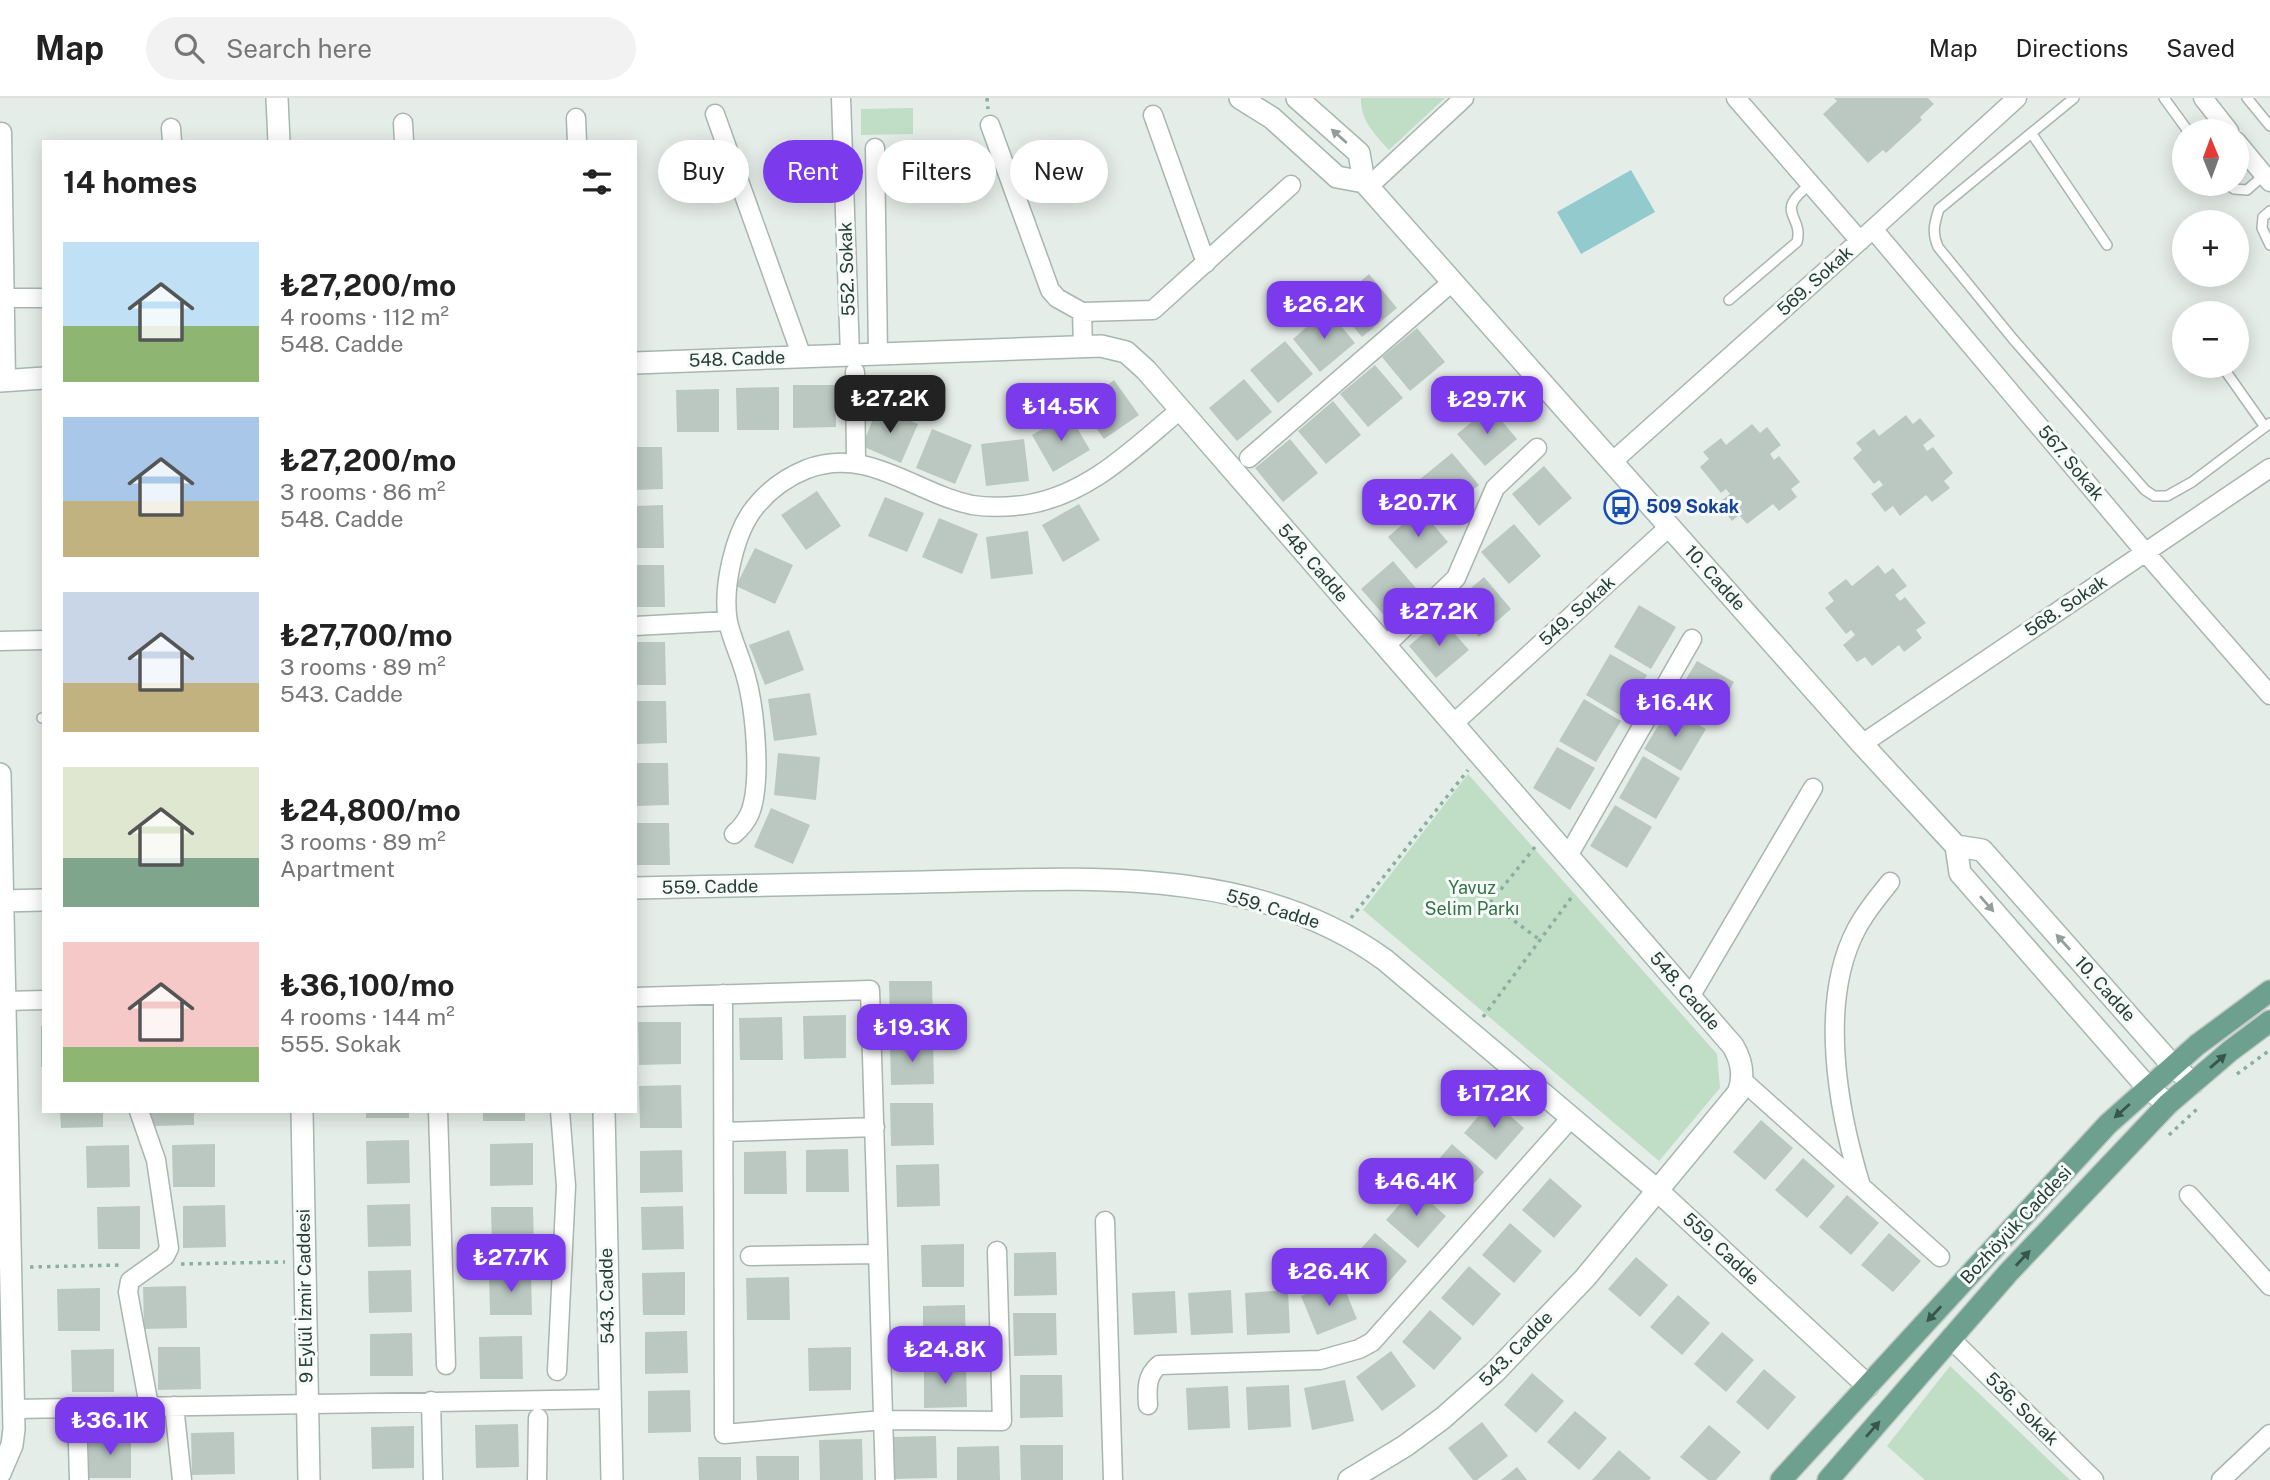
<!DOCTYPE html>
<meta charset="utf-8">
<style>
body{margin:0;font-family:"Public Sans",sans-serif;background:#f2f2f2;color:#222;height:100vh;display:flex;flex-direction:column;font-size:26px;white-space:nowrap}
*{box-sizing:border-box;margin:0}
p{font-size:23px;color:#767676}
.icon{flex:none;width:38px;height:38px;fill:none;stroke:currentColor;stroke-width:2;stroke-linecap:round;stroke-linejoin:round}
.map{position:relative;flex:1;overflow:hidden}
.sheet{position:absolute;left:42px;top:42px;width:595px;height:973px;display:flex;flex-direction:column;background:#fff;border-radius:0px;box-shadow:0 4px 18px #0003}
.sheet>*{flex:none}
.top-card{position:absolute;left:658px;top:42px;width:665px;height:63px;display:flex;gap:14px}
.needle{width:46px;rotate:359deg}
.fabs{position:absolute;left:2172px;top:21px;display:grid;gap:14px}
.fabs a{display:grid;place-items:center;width:77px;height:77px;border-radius:50%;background:#fff;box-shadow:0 4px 18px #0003;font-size:35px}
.price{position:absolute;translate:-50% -60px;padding:0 16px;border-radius:14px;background:#7c3aed;color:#fff;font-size:23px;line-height:46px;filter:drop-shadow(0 2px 4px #0008)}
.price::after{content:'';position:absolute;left:50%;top:42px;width:21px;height:16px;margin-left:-10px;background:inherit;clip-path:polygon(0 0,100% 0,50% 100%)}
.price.active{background:#222;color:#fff}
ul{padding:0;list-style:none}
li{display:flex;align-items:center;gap:21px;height:175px;padding:0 21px}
li span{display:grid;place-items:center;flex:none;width:196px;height:140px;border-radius:0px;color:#555}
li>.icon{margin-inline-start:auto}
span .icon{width:84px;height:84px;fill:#fffc;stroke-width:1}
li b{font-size:30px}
h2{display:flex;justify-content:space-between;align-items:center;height:84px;padding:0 21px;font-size:30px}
.pill{padding:0 24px;border-radius:32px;background:#fff;box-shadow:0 4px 18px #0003;font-size:24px;line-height:63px}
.pill.active{background:#7c3aed;color:#fff}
header{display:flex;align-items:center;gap:42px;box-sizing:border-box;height:98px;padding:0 35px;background:#fff;border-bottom:2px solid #e0e0e0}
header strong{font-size:33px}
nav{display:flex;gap:38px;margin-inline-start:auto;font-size:24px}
.search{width:490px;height:63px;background:#f2f2f2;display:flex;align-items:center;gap:18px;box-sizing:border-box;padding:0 24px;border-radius:38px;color:#767676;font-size:26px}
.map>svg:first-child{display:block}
.green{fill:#c0ddc5}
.water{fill:#92cace}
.building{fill:#bbc8c2}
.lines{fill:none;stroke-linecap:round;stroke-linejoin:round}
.lane-casing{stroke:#a8b5b0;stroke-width:12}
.street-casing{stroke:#a8b5b0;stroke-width:21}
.secondary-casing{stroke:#a4b8b0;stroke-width:24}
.primary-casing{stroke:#c2c9c7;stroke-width:24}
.path{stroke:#88af9f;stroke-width:3.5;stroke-dasharray:3.5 5;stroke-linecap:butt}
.lane{stroke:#fff;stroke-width:9}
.street{stroke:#fff;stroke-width:18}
.secondary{stroke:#fff;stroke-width:21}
.primary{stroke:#6da08e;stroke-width:21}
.oneway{fill:#929e9a}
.oneway2{fill:#37564c}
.labels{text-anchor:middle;stroke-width:6;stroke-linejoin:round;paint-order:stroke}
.street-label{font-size:18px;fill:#253e36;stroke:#f6faf8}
.transit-label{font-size:18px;font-weight:bold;fill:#164399;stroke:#f6faf8;text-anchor:start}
.park-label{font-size:18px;fill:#327346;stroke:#f6faf8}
</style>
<header>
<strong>Map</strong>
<div class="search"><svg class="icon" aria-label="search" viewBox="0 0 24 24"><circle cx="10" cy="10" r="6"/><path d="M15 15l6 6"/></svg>Search here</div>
<nav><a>Map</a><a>Directions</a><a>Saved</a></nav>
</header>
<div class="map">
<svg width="2270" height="1382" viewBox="0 0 2270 1382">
<rect width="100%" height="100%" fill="#e5ede9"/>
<path class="green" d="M1361,0H1445L1389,52C1375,37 1360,22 1361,0Z
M913,10V36L861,37V11Z
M1468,676L1717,956L1720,990L1659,1063L1363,812Z
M1950,1268L2070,1382H1925L1887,1348Z"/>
<path class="water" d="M1631,72L1655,114L1581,156L1557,114Z"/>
<path class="building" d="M1834,0H1928L1934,6L1920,19L1922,22L1886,55L1883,52L1868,65L1823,16L1837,3Z
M1369,176L1397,210L1362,239L1334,206Z
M1327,211L1355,245L1320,274L1293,241Z
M1417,230L1445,264L1410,293L1382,259Z
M1285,243L1313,276L1278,305L1250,272Z
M1375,267L1403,300L1368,329L1340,296Z
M1244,281L1272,314L1237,343L1209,310Z
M1114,282L1139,317L1104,341L1080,307Z
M793,287H835L836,329L793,330Z
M779,289V332H737L736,290Z
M719,291V334H677L676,292Z
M1333,303L1361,337L1326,366L1298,333Z
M878,309L918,326L901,365L862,348Z
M1490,309L1517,341L1485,368L1457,336Z
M1069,316L1090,352L1053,374L1032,337Z
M1906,317L1913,326L1920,320L1935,338L1923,347L1927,353L1933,349L1953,375L1944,383L1950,390L1932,404L1926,397L1900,418L1893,408L1885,414L1871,396L1883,387L1879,382L1874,386L1853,360L1862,352L1856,345L1874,331L1879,338Z
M1752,326L1760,335L1767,329L1781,347L1770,356L1774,362L1779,358L1800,384L1791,391L1797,399L1779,413L1773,406L1747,426L1739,417L1732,423L1718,405L1730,396L1726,391L1721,395L1700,369L1709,361L1703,354L1721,340L1726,347Z
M932,331L972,347L955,386L916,370Z
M1024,341L1029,383L986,388L981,346Z
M1290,341L1318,375L1283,404L1255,370Z
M635,349H662L663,391L635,392Z
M1452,355L1479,387L1447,414L1419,382Z
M1544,368L1572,400L1539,428L1512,396Z
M817,393L841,428L806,452L781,417Z
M885,399L924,415L907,454L868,438Z
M1079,406L1100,442L1063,464L1042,427Z
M663,407L664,450H635V408Z
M1420,411L1448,444L1416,471L1388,439Z
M939,420L978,436L962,476L922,459Z
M1514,426L1541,458L1509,486L1481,454Z
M1028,433L1033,476L991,481L986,439Z
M755,450L793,467L775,506L736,488Z
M1393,463L1421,496L1389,523L1361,491Z
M635,467H664L665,509H635Z
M1878,467L1885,476L1893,470L1907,488L1895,497L1900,503L1905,499L1926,525L1916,532L1922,540L1904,554L1899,547L1872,568L1865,559L1857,564L1843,547L1855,537L1851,532L1846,536L1825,510L1834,503L1828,495L1846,481L1852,488Z
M1484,479L1511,511L1479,539L1451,507Z
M1639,507L1676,529L1651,571L1614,549Z
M1441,520L1469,552L1436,580L1409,548Z
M789,532L804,572L765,587L749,547Z
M635,544H665L666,587H635Z
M1610,556L1647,577L1623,619L1586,597Z
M1697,563L1734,584L1710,626L1672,604Z
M810,595L817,637L774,643L768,601Z
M1584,601L1621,623L1596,664L1559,643Z
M635,603H666L667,645L635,646Z
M1669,610L1706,631L1681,673L1644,651Z
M1557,649L1595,670L1570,712L1533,690Z
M778,655L820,659L816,702L774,697Z
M1643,658L1680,680L1656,721L1619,700Z
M635,665H668L669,707L635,708Z
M1615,707L1652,729L1627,770L1590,748Z
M771,710L810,727L793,766L754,749Z
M635,725H669L670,767H635Z
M889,883H932L933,925L890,926Z
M846,917V960L804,961L803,918Z
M782,919L783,962H740L739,920Z
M638,924H681V966L639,967Z
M41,928H44V969H41Z
M933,944L934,986L891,987L890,945Z
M681,987L682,1030H640L639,988Z
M1492,1002L1524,1030L1496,1062L1464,1035Z
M890,1005H933L934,1047L891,1048Z
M60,1013H103V1029L61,1030Z
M151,1013H194V1027L151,1028Z
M366,1013H409V1020H366Z
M483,1013H525V1023H483Z
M1761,1022L1793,1050L1765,1082L1733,1054Z
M409,1042L410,1085L367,1086L366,1043Z
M533,1045V1087L490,1088V1046Z
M215,1046V1089H173L172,1047Z
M1452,1046L1484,1074L1456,1106L1424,1078Z
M129,1047L130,1089L87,1090L86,1048Z
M848,1051L849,1094H806V1052Z
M682,1052L683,1094L640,1095V1053Z
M786,1053L787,1096H744V1054Z
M1803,1060L1835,1088L1807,1120L1775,1092Z
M939,1066L940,1108L897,1109L896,1067Z
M1550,1080L1582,1108L1554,1140L1522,1112Z
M1414,1090L1446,1118L1418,1150L1386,1122Z
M1847,1097L1879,1125L1851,1157L1819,1129Z
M410,1106L411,1148L368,1149L367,1107Z
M225,1107L226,1149L183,1150V1108Z
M140,1108V1151H98L97,1109Z
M683,1108L684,1151L642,1152L641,1109Z
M491,1109H533L534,1151L492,1152Z
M1510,1125L1542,1153L1514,1185L1482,1157Z
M1375,1135L1407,1163L1379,1195L1346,1167Z
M1889,1135L1921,1163L1893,1194L1861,1167Z
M964,1146V1189H922L921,1147Z
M1056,1154L1057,1197L1014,1198V1155Z
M1636,1159L1668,1187L1640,1219L1608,1191Z
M1469,1168L1501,1196L1473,1228L1441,1200Z
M411,1172L412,1214L369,1215L368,1173Z
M531,1174L532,1217H490L489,1175Z
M685,1174V1217H643L642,1175Z
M789,1179L790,1222H747L746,1180Z
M1341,1182L1357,1221L1317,1237L1301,1198Z
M186,1188L187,1230L144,1231L143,1189Z
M100,1190V1233H58L57,1191Z
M1231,1192L1233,1235L1191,1237L1188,1195Z
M1288,1192L1290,1235L1247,1237L1245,1195Z
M1175,1193L1177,1235L1134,1237L1132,1195Z
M1678,1197L1710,1225L1682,1257L1650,1229Z
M965,1207L966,1249L923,1250V1208Z
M1430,1212L1462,1240L1434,1272L1402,1244Z
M1013,1215H1056L1057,1257L1014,1258Z
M687,1233L688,1275L645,1276V1234Z
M1722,1234L1754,1262L1726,1294L1694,1266Z
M412,1235L413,1278H370V1236Z
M522,1238L523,1281H480L479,1239Z
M158,1249H200L201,1291L158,1292Z
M851,1249V1292L809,1293L808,1250Z
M114,1251V1294H72L71,1252Z
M1391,1253L1416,1288L1382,1313L1356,1279Z
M924,1267H966L967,1309L924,1310Z
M1764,1271L1796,1299L1768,1332L1736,1304Z
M1532,1275L1564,1303L1536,1335L1504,1307Z
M1020,1277H1062L1063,1319L1020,1320Z
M1345,1282L1354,1323L1312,1332L1304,1290Z
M1289,1287L1291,1329L1248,1332L1246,1289Z
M1228,1288L1230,1330L1188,1332L1186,1290Z
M690,1292L691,1334L648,1335V1293Z
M1575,1313L1607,1340L1579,1372L1547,1344Z
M1482,1324L1508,1358L1477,1382H1473L1448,1350Z
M518,1326L519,1369L476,1370L475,1327Z
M1709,1327L1741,1354L1716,1382H1708L1680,1359Z
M414,1328V1370L372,1371L371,1329Z
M234,1334L235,1376L192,1377L191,1335Z
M131,1337V1380H89L88,1338Z
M936,1338L937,1380L894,1381V1339Z
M862,1341L863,1382H820L819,1342Z
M1020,1347H1063V1382H1021Z
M999,1348L1000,1382H957V1349Z
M1619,1352L1651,1380L1649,1382H1592Z
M756,1358H799V1382H757Z
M698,1359H741V1382H699Z
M1517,1369L1527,1382H1501Z"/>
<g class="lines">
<defs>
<path id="lane" d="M2074,0L1939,111C1934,126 1932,135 1938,149L2013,241L2145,392L2154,398H2167L2192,384L2270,325
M2164,0L2188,33
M2247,0L2270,28
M2032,36L2107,147
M2226,86L2234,91L2247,92L2264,77
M2270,113L2263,119L2262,130L2270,147
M1729,202L1797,144C1804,116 1772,115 1811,86
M2222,268L2265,329
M42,620H44"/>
<path id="street" d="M841,0L850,257
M1736,0L1860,143
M2203,0L2229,33
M715,16L802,259
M1153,17L1206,165
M576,20L577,44
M403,25L404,44
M990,27L1050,192L1057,200L1082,214L1153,212L1291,87
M171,30L172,44
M2,34L6,281
M2236,43L2270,84
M875,50L878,256
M1368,89L1464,0
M1873,131L2145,454L2270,597
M4,200H44
M1082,214L1083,249
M855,274L856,364
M1249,360L1452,184
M1612,364L1873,131L2017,0
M635,528L728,523
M0,543L44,542
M1385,548L1456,480L1495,390L1537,350
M1453,626L1669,429
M1862,646L2270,370
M734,736C741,730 746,724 750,715C762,684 755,611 746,579C741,560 732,542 728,524C722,491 734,434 756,408C769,392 787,379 807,371C869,348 914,395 972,407C991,410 1011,409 1030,406C1091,395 1135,349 1180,312
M1568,758L1692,541
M723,896L724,1336L883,1322L1002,1323L997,1153
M635,899L870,892L885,1382
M1690,899L1813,690
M5,903L44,902
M1742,982L1940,1159
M139,1013L156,1062L169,1150L165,1158L130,1183L128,1194L149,1308
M438,1013L446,1267
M724,1034L875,1029
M1861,1088C1838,1013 1818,905 1856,832C1865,814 1878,799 1890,784
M2189,1097L2270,1188
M1105,1123L1113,1382
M750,1158L878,1156
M1951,1241L2094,1382
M557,1273L566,1088L560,1013
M431,1303L433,1382
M1148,1307C1147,1291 1146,1278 1159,1267L1320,1262L1359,1251L1372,1244L1571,1020
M174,1308L182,1382
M77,1310L79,1382
M14,1311L609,1301
M537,1382L538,1320
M2221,1382L2270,1336"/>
<path id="secondary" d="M277,0L279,44
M1240,0L1272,20L1337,79L1364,84
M1297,0L1359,55L1364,84L1862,646L1956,748L1960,775L2148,990L2168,1006
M635,265L1101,248L1126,254L1146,272L1733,948C1742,963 1745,978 1738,995L1585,1180L1495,1274L1443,1320L1405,1348L1349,1382
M0,283L44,280
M0,676L14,1331L12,1347L0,1375
M1956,748L1982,752L2173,968L2193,985
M635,790C731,788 827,786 922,784C1077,781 1253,765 1385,862L1658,1093L1868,1288
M0,803L44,802
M302,1013L309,1382
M604,1013L612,1382"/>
<path id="primary" d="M1781,1382L2108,1026L2197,947L2270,893
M1828,1382L2008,1175L2168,1006L2230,953L2270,923"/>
</defs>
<use href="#lane" class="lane-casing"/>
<use href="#street" class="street-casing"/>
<use href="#secondary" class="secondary-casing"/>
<use href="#primary" class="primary-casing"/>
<path class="path" d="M987,0L988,11
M1535,749L1490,805L1540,842
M1351,820L1468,672
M1483,919L1574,796
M2237,976L2270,952
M2169,1037L2197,1011
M181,1166L285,1164
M30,1169L121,1167"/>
<use href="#lane" class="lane"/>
<use href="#street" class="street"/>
<use href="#secondary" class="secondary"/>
<use href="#primary" class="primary"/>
</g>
<defs><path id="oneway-solid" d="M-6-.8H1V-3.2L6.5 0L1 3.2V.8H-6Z" transform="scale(1.75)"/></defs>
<g class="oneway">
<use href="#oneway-solid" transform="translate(1339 38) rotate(-138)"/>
<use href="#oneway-solid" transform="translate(1987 806) rotate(49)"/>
<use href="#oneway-solid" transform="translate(2063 844) rotate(-132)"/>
</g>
<g class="oneway2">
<use href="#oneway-solid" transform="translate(2218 963) rotate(-41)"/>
<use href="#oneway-solid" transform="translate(2122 1013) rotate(138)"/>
<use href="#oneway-solid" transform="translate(2023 1160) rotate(-47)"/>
<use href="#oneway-solid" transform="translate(1934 1216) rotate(133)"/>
<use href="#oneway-solid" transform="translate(1873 1331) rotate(-49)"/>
</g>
<defs>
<symbol id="bus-ring" viewBox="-11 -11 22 22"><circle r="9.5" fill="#f6faf8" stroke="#1a4fb4" stroke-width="1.5"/><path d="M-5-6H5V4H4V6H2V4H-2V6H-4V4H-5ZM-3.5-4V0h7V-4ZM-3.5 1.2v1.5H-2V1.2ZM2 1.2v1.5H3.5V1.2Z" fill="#1a4fb4"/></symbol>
</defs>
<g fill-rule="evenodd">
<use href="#bus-ring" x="1602" y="390" width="38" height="38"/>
</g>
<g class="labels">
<g class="street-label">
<text transform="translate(847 171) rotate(-92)" y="6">552. Sokak</text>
<text transform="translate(1815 183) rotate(-42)" y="6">569. Sokak</text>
<text transform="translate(737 261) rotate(-2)" y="6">548. Cadde</text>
<text transform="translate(2071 365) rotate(50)" y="6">567. Sokak</text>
<text transform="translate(1313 465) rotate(49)" y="6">548. Cadde</text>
<text transform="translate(1715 480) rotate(48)" y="6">10. Cadde</text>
<text transform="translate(2066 508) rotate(-34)" y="6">568. Sokak</text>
<text transform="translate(1577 513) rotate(-42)" y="6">549. Sokak</text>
<text transform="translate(710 789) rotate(-1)" y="6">559. Cadde</text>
<text transform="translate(1273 811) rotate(17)" y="6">559. Cadde</text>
<text transform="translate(2105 891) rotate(48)" y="6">10. Cadde</text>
<text transform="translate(1685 893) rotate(49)" y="6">548. Cadde</text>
<text transform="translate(2016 1127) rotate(-47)" y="6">Bozhöyük Caddesi</text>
<text transform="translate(1721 1151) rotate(43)" y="6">559. Cadde</text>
<text transform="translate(305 1198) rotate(-91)" y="6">9 Eylül İzmir Caddesi</text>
<text transform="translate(607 1198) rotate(-91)" y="6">543. Cadde</text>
<text transform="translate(1516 1251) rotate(-46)" y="6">543. Cadde</text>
<text transform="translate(2022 1311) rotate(45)" y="6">536. Sokak</text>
</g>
<g class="transit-label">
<text x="1646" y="415">509 Sokak</text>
</g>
<g class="park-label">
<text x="1472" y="796">Yavuz<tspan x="1472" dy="21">Selim Parkı</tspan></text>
</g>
</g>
</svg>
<div class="fabs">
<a><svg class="needle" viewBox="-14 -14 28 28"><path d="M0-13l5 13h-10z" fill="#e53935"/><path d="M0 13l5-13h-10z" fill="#767676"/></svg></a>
<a>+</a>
<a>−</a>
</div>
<b class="price" style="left:1324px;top:243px">₺26.2K</b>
<b class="price active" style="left:890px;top:337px">₺27.2K</b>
<b class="price" style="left:1487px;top:338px">₺29.7K</b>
<b class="price" style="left:1061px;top:345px">₺14.5K</b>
<b class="price" style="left:1418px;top:441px">₺20.7K</b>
<b class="price" style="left:1439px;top:550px">₺27.2K</b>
<b class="price" style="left:1675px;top:641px">₺16.4K</b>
<b class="price" style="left:912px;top:966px">₺19.3K</b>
<b class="price" style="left:1494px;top:1032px">₺17.2K</b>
<b class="price" style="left:1416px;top:1120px">₺46.4K</b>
<b class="price" style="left:511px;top:1196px">₺27.7K</b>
<b class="price" style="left:1329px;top:1210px">₺26.4K</b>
<b class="price" style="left:945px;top:1288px">₺24.8K</b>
<b class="price" style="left:110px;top:1359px">₺36.1K</b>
<div class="top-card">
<a class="pill">Buy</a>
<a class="pill active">Rent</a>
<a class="pill">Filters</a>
<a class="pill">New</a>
</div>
<section class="sheet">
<h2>14 homes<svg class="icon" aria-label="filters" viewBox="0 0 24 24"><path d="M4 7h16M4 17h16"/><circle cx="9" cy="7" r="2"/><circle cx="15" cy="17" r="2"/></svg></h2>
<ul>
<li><span style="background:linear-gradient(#bfe0f5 60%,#8fb573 0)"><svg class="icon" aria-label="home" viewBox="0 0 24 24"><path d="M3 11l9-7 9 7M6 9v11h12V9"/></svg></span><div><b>₺27,200/mo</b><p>4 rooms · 112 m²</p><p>548. Cadde</p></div></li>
<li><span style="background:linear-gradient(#a9c7e8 60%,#c2b280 0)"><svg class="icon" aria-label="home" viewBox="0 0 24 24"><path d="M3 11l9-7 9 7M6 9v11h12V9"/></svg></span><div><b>₺27,200/mo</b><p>3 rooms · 86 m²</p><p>548. Cadde</p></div></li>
<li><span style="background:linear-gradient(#c9d6e8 65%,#c2b280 0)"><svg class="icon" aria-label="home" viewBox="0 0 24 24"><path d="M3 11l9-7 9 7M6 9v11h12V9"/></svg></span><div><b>₺27,700/mo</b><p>3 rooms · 89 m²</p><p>543. Cadde</p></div></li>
<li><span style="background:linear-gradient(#dfe7d0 65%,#7fa58c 0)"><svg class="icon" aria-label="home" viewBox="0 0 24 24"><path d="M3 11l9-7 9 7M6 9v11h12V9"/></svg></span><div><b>₺24,800/mo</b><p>3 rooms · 89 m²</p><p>Apartment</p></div></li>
<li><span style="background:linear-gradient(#f6c9c9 75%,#8fb573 0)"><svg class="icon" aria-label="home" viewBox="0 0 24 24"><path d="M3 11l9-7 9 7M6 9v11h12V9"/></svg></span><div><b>₺36,100/mo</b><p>4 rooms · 144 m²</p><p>555. Sokak</p></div></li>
</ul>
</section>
</div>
